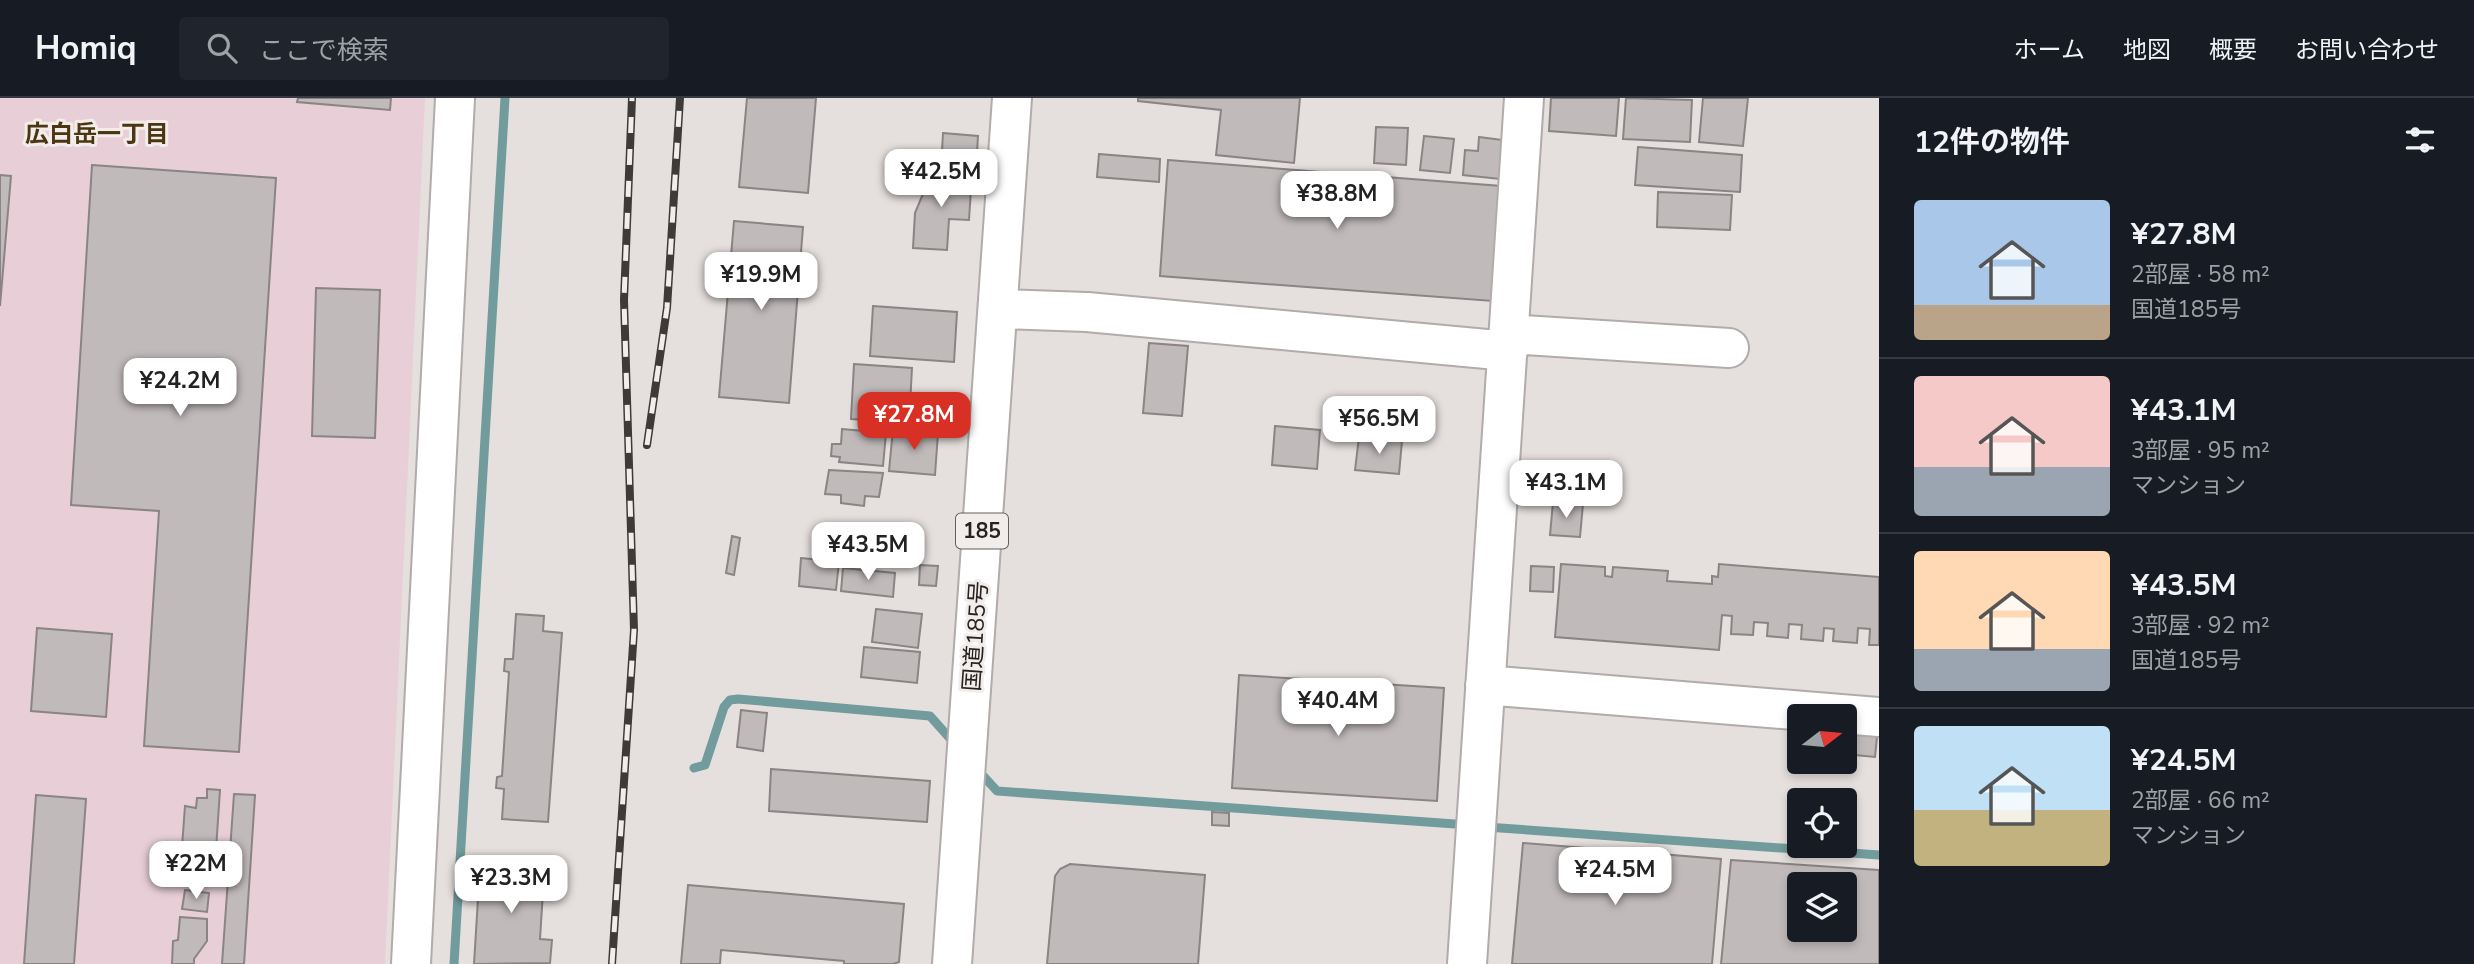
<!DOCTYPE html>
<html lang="ja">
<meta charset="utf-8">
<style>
body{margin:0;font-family:"Nunito Sans","Noto Sans JP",sans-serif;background:#20242c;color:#f1f3f6;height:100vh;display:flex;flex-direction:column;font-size:26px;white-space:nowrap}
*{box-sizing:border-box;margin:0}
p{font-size:23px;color:#9ea1a6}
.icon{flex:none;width:38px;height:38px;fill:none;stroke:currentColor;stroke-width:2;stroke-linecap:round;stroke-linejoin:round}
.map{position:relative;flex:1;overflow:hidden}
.drawer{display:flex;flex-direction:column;background:#171b24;width:595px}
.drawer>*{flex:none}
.needle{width:46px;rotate:74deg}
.buttons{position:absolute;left:1787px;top:606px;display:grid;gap:14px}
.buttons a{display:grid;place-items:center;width:70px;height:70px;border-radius:7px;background:#171b24;box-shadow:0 4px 10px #0003;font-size:35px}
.price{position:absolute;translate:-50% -60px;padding:0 16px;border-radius:14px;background:#fff;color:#222;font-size:23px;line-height:46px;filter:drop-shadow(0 2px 4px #0008)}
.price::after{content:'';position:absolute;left:50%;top:42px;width:21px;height:16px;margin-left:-10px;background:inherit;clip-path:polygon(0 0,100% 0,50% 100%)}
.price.active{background:#d93025;color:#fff}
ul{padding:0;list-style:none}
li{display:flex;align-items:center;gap:21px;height:175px;padding:0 35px}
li+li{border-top:2px solid #363941}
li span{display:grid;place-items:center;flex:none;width:196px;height:140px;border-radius:7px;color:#555}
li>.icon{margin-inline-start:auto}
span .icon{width:84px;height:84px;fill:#fffc;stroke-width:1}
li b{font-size:30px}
h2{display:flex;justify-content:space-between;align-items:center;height:84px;padding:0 35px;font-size:30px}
header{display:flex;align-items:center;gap:42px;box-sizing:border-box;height:98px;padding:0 35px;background:#171b24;border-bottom:2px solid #363941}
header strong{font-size:33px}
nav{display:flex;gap:38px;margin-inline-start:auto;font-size:24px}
.search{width:490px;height:63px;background:#20242c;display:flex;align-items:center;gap:18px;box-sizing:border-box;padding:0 24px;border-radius:7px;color:#9ea1a6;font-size:26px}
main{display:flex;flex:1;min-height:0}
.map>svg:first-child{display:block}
.industrial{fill:#e8cfd7}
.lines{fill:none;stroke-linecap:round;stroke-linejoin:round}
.stream{stroke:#719b9d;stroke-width:9}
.building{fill:#c1baba;stroke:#8a8484;stroke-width:2;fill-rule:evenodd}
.minor-casing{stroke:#b1aba9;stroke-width:42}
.highway-casing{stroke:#b1aba9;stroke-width:42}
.minor{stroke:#fff;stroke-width:38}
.highway{stroke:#fff;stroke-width:38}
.rail-casing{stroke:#3d3a39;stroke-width:8}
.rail{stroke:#f2ecea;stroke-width:5;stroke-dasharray:16;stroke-linecap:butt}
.labels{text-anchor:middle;stroke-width:6;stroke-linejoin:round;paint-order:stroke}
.shield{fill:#f2ecea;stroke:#625f5e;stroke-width:2}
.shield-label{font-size:21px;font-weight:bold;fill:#252322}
.street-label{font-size:23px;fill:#252322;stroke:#f2ecea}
.neighbourhood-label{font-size:24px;font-weight:bold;fill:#4c3611;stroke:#f2ecea}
</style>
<header>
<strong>Homiq</strong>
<div class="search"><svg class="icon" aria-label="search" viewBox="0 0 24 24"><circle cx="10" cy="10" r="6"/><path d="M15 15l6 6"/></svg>ここで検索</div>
<nav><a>ホーム</a><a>地図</a><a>概要</a><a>お問い合わせ</a></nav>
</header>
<main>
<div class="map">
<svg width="1879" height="866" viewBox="0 0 1879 866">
<rect width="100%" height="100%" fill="#e5dfdd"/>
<path class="industrial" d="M0,0H425L385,866H0Z"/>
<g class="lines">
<path class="stream" d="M694,670L705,667L724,609L730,602L738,601L930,618L955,646
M976,670L997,693L1469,727
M1486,729L1879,757
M454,866L505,0"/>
</g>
<path class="building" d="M298,0H391L390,12L297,4Z
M747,0H816L808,95L739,89Z
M1138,0H1300L1294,65L1216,57L1221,12L1138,3Z
M1551,0H1619L1616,38L1549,33Z
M1626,0L1692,2L1690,44L1623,41Z
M1703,0H1748L1743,48L1699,44Z
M1376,29L1408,30L1406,67L1374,65Z
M943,35L978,38L976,73L941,70Z
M1424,38L1454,41L1450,75L1420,72Z
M1479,39L1503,42L1500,81L1463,77L1465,52L1478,53Z
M1638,49L1742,57L1740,94L1635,87Z
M1099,56L1160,61L1159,84L1097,79Z
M1168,62L1514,89L1506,204L1160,178Z
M92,67L276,80L239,654L144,648L159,413L71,407Z
M932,74L972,76L969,122L949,121L947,152L913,150L915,115Z
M0,77L11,78L0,208Z
M1658,94L1732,97L1730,132L1657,129Z
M734,123L803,129L789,305L719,299Z
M316,190L380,192L375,340L312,338Z
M873,208L957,214L954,264L870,258Z
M1149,245L1188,248L1182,318L1143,315Z
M854,266L912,270L909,325L851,321Z
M1275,328L1320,332L1317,371L1272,367Z
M842,331L886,335L883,368L839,364L840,359L831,358L832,346H841Z
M893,331L938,335L935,377L889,373Z
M1359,339L1402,343L1399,376L1355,372Z
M829,372L883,375L879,399L865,398L864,408L841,405V397L825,396Z
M1553,404L1583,406L1580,439L1550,437Z
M732,438L740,440L734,477L726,475Z
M801,460L839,464L836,492L799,488Z
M1561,466L1605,469V478L1612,479L1613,469L1668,473L1667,483L1712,486V478L1718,479L1719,466L1879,479V547H1869L1870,531L1858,530L1857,545L1833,543L1834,531L1824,530L1823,543L1801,541L1802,527L1789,526L1788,540L1767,538L1768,525L1754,524L1753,537L1731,536L1732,518L1722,517L1719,552L1555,539Z
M920,467L938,468L936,488L919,487Z
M1531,468L1554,469L1553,494L1530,493Z
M843,470L895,475L893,499L841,493Z
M876,511L922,516L918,550L872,544Z
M516,516L544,518L543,533L562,535L548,724L502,721L504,691L496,690L497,679L502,678L509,574L504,573L505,561H513Z
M37,530L112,536L106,619L31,613Z
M864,549L920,554L917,585L861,579Z
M1239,577L1444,590L1437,703L1232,690Z
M741,612L767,615L763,653L737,649Z
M1844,626L1878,629L1875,659L1844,656Z
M771,671L930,683L927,724L769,713Z
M207,691L220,692L216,752L207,751L204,785L197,783L195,778L180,776L185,708L196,710L197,700H207Z
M234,696L255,697L244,866H222Z
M36,697L86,701L74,866H24Z
M1212,714L1229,715V728L1212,727Z
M1523,745L1721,761L1712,866H1512Z
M1731,762L1879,772V866H1721ZM1799,786H1844V831H1799Z
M491,763L533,766L534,770L543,771L542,787L557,788L556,794L543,793L540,841L552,842L550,865L474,866L480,768L491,769Z
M1070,766L1205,777L1198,866H1047L1055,778L1060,771Z
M688,787L904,806L899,864L893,866H844V863L721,852L720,866H681Z
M185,792L209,795L207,814L182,811Z
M180,819L207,821V843L194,861V866H172L173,843L178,842Z"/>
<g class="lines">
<defs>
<path id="minor" d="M998,211L1087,214L1508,253
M1509,236L1729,250
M1485,587L1879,619
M411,866L455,0
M1467,866L1524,0"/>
<path id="highway" d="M952,866L1012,0"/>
</defs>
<use href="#minor" class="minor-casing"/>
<use href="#highway" class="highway-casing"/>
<use href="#minor" class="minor"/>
<use href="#highway" class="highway"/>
<defs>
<path id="rail" d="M647,347L667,210L680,0
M612,866L634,532L624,202L632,0"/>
</defs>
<use href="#rail" class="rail-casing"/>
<use href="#rail" class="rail"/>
</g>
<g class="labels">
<rect class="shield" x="956" y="415.5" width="52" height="35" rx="5"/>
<g class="shield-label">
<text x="982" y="440">185</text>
</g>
<g class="street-label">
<text transform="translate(975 538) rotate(-86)" y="8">国道185号</text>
</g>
<g class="neighbourhood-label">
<text x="97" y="44">広白岳一丁目</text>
</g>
</g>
</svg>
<div class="buttons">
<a><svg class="needle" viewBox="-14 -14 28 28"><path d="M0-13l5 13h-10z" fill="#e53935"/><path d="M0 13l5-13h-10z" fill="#9ea1a6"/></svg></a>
<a><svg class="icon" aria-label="locate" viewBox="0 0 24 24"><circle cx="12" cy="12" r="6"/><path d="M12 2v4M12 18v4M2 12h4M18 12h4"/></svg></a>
<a><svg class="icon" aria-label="layers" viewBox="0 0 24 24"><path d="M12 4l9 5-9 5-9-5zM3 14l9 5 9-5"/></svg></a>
</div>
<b class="price" style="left:941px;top:111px">¥42.5M</b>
<b class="price" style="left:1337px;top:133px">¥38.8M</b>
<b class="price" style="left:761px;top:214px">¥19.9M</b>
<b class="price" style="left:180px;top:320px">¥24.2M</b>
<b class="price active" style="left:914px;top:354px">¥27.8M</b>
<b class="price" style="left:1379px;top:358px">¥56.5M</b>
<b class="price" style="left:1566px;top:422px">¥43.1M</b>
<b class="price" style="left:868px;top:484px">¥43.5M</b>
<b class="price" style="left:1338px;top:640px">¥40.4M</b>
<b class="price" style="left:196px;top:803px">¥22M</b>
<b class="price" style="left:1615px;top:809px">¥24.5M</b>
<b class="price" style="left:511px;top:817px">¥23.3M</b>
</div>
<section class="drawer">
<h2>12件の物件<svg class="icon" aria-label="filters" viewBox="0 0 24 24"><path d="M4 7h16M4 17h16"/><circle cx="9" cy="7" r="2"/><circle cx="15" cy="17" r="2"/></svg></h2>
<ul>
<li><span style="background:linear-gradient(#a9c7e8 75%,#b9a48a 0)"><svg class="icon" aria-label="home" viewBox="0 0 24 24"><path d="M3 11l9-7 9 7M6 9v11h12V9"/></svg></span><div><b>¥27.8M</b><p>2部屋 · 58 m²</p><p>国道185号</p></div></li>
<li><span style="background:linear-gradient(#f6c9c9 65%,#9aa5b1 0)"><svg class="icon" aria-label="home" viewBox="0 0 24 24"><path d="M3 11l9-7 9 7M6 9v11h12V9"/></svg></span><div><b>¥43.1M</b><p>3部屋 · 95 m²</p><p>マンション</p></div></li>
<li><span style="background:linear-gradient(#ffd9b3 70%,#9aa5b1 0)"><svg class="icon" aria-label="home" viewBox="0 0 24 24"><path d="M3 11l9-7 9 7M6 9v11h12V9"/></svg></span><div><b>¥43.5M</b><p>3部屋 · 92 m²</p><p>国道185号</p></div></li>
<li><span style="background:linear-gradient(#bfe0f5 60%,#c2b280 0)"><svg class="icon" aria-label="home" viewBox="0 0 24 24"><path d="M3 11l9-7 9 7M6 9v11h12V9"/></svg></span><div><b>¥24.5M</b><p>2部屋 · 66 m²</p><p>マンション</p></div></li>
</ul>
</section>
</main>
